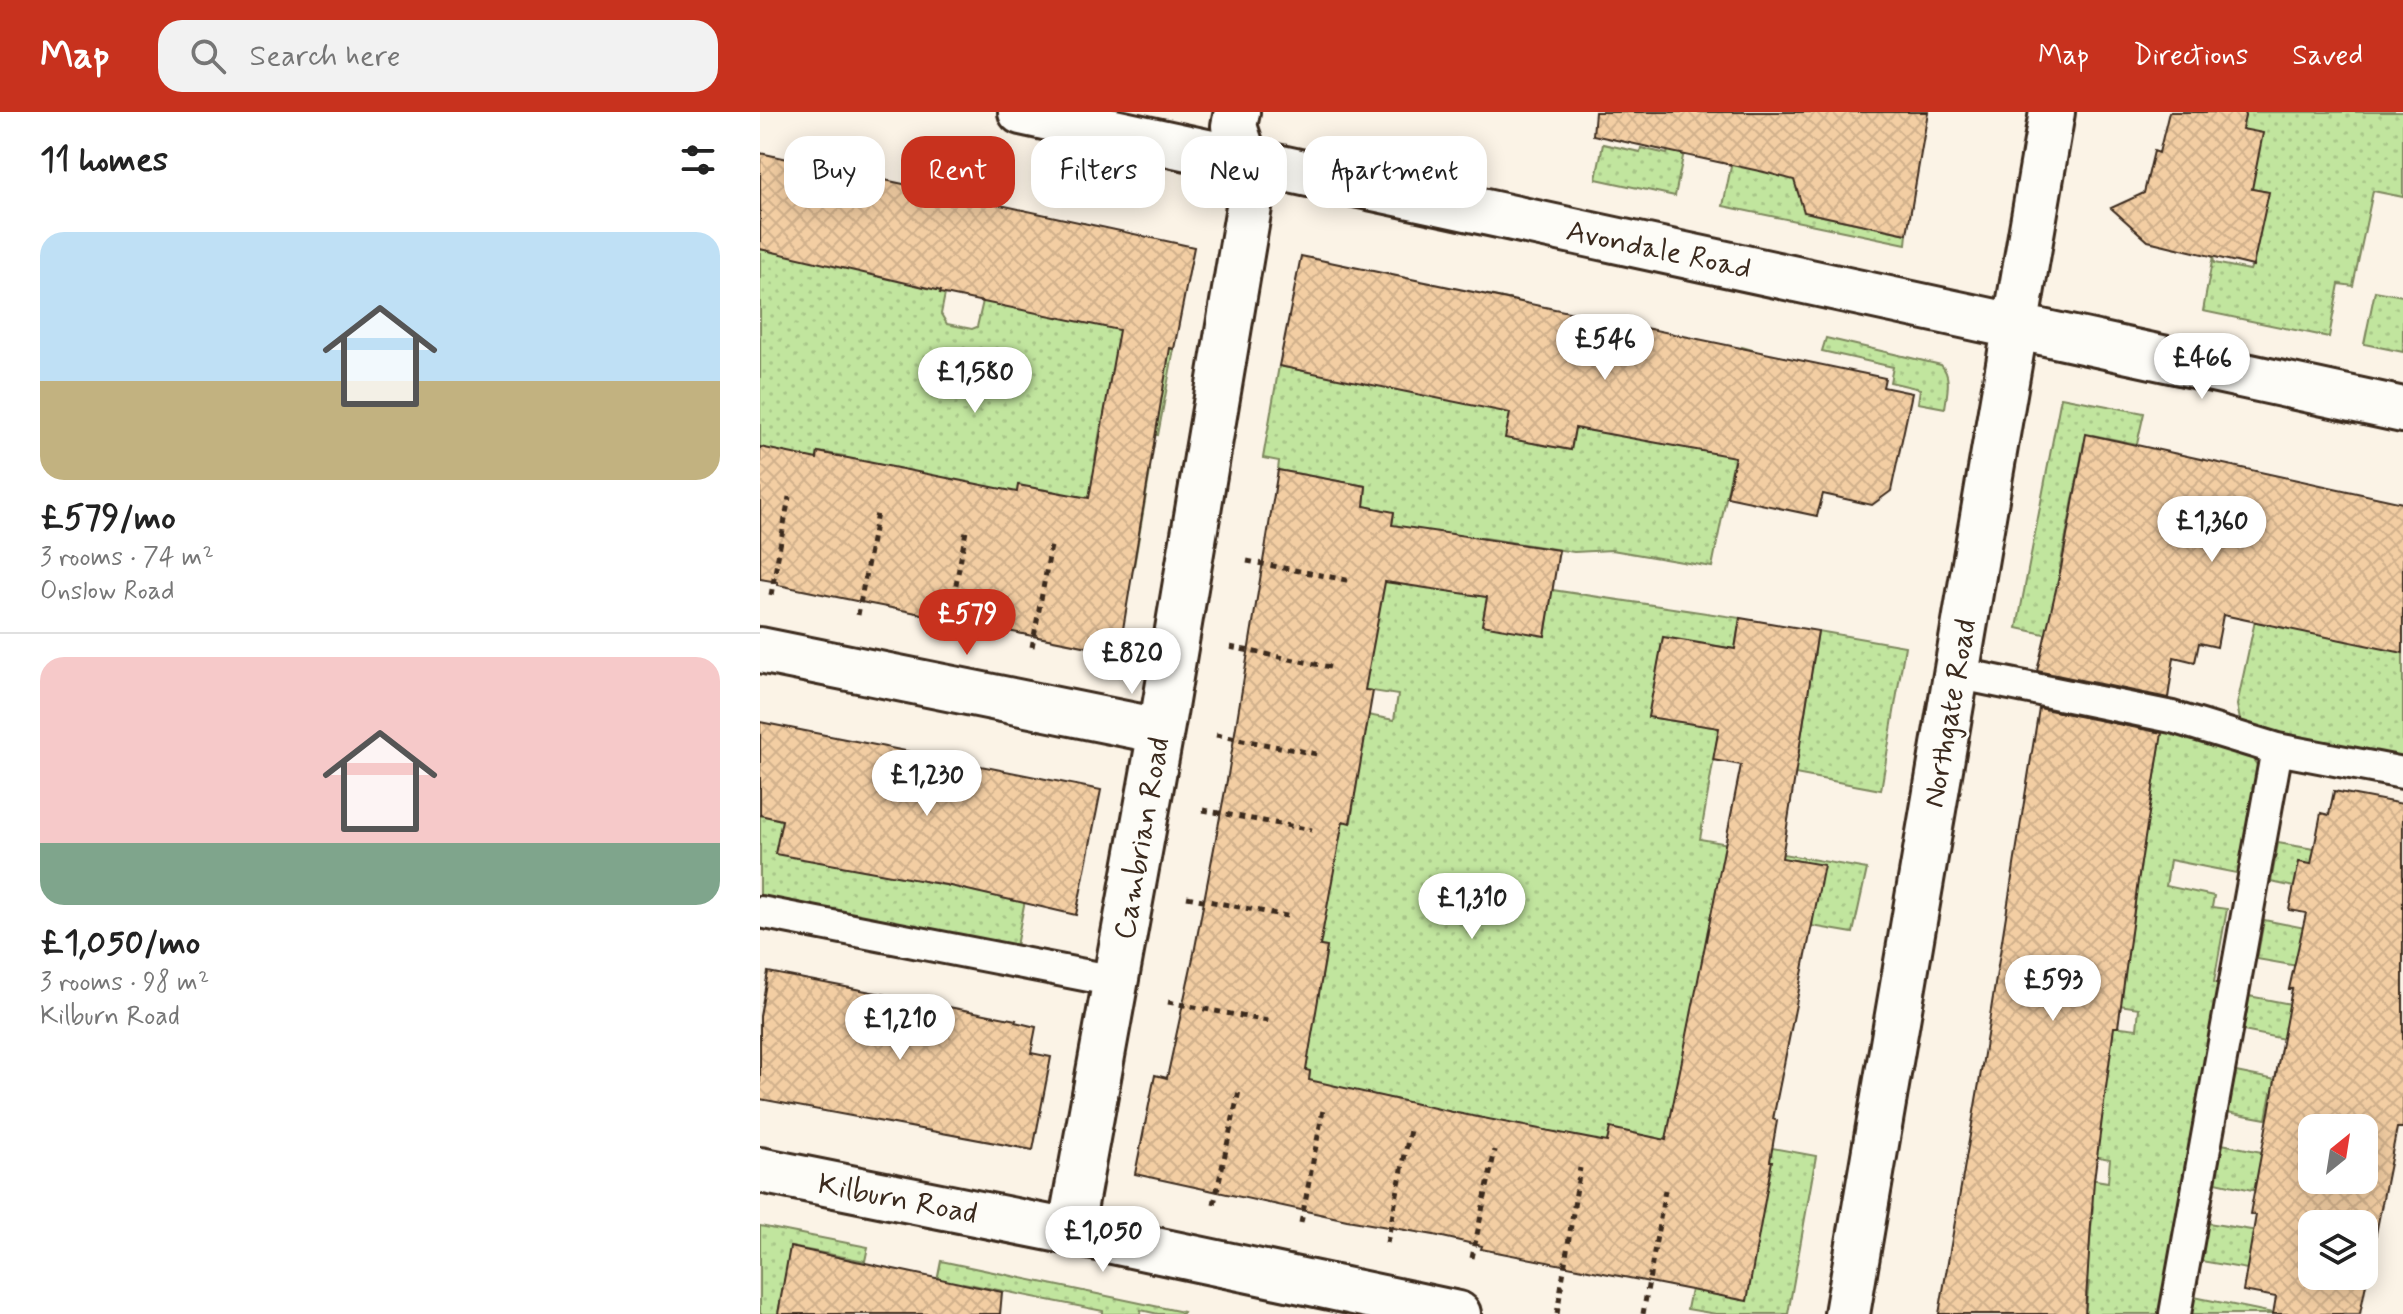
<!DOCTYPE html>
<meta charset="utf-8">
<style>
body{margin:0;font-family:Mynerve,sans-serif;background:#f2f2f2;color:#222;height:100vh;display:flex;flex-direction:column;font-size:30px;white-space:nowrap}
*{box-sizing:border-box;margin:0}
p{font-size:26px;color:#767676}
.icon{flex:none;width:44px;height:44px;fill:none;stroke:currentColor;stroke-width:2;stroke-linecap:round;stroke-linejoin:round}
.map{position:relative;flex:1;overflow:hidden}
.panel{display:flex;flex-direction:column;background:#fff;width:760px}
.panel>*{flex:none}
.hud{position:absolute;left:24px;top:24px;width:760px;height:72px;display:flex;gap:16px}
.needle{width:52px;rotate:30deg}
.tools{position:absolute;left:1538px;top:1002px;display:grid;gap:16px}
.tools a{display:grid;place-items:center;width:80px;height:80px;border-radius:16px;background:#fff;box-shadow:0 4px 20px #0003;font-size:40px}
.price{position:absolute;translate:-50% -68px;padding:0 18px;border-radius:28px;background:#fff;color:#222;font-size:26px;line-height:52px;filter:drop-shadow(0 2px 4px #0008)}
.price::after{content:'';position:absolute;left:50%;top:48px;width:24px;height:18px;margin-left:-12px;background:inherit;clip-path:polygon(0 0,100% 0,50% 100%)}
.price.current{background:#c8321e;color:#fff}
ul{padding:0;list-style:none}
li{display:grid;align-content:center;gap:16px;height:424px;padding:0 40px}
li+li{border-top:2px solid #e0e0e0}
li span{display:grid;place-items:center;height:248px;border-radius:24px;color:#555}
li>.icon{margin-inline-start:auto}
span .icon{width:144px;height:144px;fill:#fffc;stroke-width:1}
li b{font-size:34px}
h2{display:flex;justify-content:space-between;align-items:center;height:96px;padding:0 40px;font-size:34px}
.tag{padding:0 28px;border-radius:24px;background:#fff;box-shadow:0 4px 20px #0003;font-size:28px;line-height:72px}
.tag.current{background:#c8321e;color:#fff}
header{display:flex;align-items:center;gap:48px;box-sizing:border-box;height:112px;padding:0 40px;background:#c8321e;color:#fff}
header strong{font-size:38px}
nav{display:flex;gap:44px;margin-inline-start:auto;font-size:28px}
.search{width:560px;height:72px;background:#f2f2f2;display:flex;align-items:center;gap:20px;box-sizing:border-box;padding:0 28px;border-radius:24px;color:#767676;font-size:30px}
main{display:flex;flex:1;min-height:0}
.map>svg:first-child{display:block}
.grass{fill:url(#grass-dots);stroke:#7e885e;stroke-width:2}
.building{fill:url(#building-cross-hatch);stroke:#3b2a1e;stroke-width:2;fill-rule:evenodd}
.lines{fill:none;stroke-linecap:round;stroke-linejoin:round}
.lane-casing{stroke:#3b2a1e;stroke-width:36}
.street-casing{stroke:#3b2a1e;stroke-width:50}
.path{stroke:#3b2a1e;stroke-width:5;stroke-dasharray:6 6;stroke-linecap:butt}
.lane{stroke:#fdfcf7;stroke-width:30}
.street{stroke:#fdfcf7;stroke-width:44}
.labels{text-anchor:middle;stroke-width:6;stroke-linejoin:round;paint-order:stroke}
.street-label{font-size:30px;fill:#3b2a1e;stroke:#fdfcf7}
</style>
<header>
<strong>Map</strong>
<div class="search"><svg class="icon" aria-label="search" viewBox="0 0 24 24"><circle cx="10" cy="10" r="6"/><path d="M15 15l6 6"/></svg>Search here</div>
<nav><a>Map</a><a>Directions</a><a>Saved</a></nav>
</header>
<main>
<section class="panel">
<h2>11 homes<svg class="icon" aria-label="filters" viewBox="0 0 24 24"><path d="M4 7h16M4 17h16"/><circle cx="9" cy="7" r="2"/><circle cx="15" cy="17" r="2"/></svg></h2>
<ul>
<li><span style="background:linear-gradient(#bfe0f5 60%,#c2b280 0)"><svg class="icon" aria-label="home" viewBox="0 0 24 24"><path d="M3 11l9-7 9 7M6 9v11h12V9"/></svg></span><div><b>£579/mo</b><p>3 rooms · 74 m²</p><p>Onslow Road</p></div></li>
<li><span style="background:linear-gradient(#f6c9c9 75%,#7fa58c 0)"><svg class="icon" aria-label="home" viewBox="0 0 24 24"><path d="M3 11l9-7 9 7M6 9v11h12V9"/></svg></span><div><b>£1,050/mo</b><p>3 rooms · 98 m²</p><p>Kilburn Road</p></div></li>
</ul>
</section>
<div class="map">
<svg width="1643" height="1202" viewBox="0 0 1643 1202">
<defs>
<pattern id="grass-dots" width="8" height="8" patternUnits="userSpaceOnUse" patternTransform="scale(2)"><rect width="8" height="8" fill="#c1e59e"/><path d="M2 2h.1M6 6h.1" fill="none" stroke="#a7c588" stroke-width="1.8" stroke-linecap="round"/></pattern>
<pattern id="building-cross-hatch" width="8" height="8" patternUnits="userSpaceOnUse" patternTransform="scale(2)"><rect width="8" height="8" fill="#f3cea3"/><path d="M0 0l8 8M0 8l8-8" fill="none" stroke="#d1b18c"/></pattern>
</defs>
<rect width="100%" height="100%" fill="#fbf3e6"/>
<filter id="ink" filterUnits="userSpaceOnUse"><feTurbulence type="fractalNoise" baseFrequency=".0125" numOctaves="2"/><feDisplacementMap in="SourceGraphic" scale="16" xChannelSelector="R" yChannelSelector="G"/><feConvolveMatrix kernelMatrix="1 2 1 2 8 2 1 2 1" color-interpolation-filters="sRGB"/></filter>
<g filter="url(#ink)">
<path class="grass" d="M932,0L915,84L836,67L843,32L880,40L881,36L907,42L910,33Z
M982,0L1042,71C1039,87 1039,93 1053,102L1147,122L1146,132L963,94Z
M1486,0H1643V85L1613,79L1593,174L1579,172L1569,225L1443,199L1453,144L1454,151L1490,158L1493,151L1508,80L1492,77L1482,17Z
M80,58L85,61L186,177L181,202L187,212L212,217L217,215L223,189L317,111H324L303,205L359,218L392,233L414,237L398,323L341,313L335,348L390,359L374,454L357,451L293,379L258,374L255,393L84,351L85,344L58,340L48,391L0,335V137L62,150Z
M601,157L612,159L710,281L728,183L752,188L734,283L753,287L746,326L811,338L817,301L836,305L856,208L868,211L846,315L961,337L982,235L996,239L952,455L852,438L814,440L718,425L707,482L727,485L785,523L792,478L980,506L975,537L903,526L889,605L959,616L940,727L1107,757L1093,821L1052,814L917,979L1015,996L1013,1007L1012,1036L1056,1044L1028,1202H956L927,1197L931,1178L1011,1049L850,1017L841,1058L755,1041L635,987L611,983L544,997L550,960L527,955L562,865L567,835L528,828L552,704L591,710L597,669L556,661L608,603L634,608L638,583L569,572L626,449L634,401L604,394L606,374L518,358L519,349L503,346L519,254L544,259Z
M1615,179L1643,184V240L1604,232Z
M1066,226L1181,253C1192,264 1187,281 1185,296L1158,291L1160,277L1130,270L1133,255L1062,239Z
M1301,285L1384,301L1377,332L1333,323L1324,331L1300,455L1347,467L1333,533L1257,516Z
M1506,457L1643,540V646L1492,616L1480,608L1477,593Z
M1058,519L1145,534L1121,678L1035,662Z
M1372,611L1489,642L1502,660L1482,762L1410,748L1406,774L1454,784L1452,795L1467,797L1454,870L1464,873L1402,1202H1325L1329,1170L1279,1162L1329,1140L1333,1094L1289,1087L1293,1061L1348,1070L1350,1047L1333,1044L1319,910L1377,917L1379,896L1359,893L1375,793L1341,787L1379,765L1382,743L1357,685L1391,689L1400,632L1370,626Z
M0,703L22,708L171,728L163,769L265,788L255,839L0,788Z
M1518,731L1596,744L1534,775L1511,770Z
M1504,808L1581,823L1543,855L1497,847Z
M1489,884L1567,899L1529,928L1483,919Z
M1476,960L1555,976L1553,988L1511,981L1506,1007L1467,1000Z
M1462,1032L1541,1048L1501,1080L1456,1070Z
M1448,1111L1528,1124L1487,1157L1441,1149Z
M0,1114L108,1135L105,1149L31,1135L18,1202H0Z
M181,1149L423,1200L422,1202H398L381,1198L380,1202H343V1199L203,1171L197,1202H162L171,1199Z
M1434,1185L1513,1201V1202H1431Z"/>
<path class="building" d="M835,0H1168L1147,122L1044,100L1034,68L1004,60L833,23Z
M1409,0H1486L1482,17L1503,21L1492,77L1509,80L1493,154L1388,129L1351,96L1384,81L1394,39L1399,41Z
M0,41L434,135L414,237L410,236L359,541L106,491L18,473V470L0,467V335L57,347L58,340L257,380L258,373L329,386L359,218L180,181L181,179L0,137Z
M541,144L1125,266L1123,275L1152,281L1131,379L1112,393L1063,382L1057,404L967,385L975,345L815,316L811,338L745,326L750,301L519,254Z
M1326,322L1643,391V541L1463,503L1457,535L1439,531L1435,550L1414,545L1408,586L1277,559L1301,456Z
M518,358L606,374L604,394L634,400L632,413L799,438L785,524L722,513L727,485L625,470L605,578L613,579L590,711L583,709L560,834L567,835L546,958L550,959L549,968L697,1001L847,1030L850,1016L906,1028L981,653L953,648L959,616L888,605L903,525L975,537L980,506L1058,519L1022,746L1064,753L1013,1007L1017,1009L1010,1049H1012L987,1189L721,1137L722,1134L674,1123L587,1108L375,1062L395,963L407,966L434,841L468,663Z
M1279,596L1402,621L1378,769L1358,915H1354L1347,968L1334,1068L1325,1202H1179L1223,948Z
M0,610L341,678L316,803L186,773L15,742L22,708L0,703Z
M1574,679L1643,692V1016H1637L1600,1202H1513L1516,1185L1483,1179L1496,1103L1490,1102L1532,877H1529L1546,801L1529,798L1539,750L1551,752L1561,701L1569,703ZM1552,1016H1604V1068H1552ZM1552,1112H1604V1164H1552Z
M8,860L256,908L255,910L276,915L271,941L291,945L273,1038L0,987V904Z
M30,1135L242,1180L240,1202H18Z"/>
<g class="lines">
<defs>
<path id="lane" d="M1196,561L1412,605L1517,637L1643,661
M0,800L355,869
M1415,1202L1517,637"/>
<path id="street" d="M261,0L1643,298
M0,538L400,619
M0,1058L310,1120L698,1202
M310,1120L402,613L491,83L485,47L474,14L477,0
M1087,1202L1292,0"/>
</defs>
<use href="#lane" class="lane-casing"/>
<use href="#street" class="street-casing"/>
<path class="path" d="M487,449L592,469
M11,483L29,385
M98,503L117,401
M187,520L206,419
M272,535L291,434
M470,535L575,556
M456,623L562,643
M443,698L552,718
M427,785L532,805
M408,890L513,910
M454,1092L479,979
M541,1111L563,998
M627,1131L650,1018
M712,1146L735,1038
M797,1202L820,1056
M883,1202L906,1073"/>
<use href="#lane" class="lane"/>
<use href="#street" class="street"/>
</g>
</g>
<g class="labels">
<g class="street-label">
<text transform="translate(899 137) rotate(12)" y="10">Avondale Road</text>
<text transform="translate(1189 601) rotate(-80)" y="10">Northgate Road</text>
<text transform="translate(381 726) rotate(-80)" y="10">Cambrian Road</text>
<text transform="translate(138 1086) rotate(11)" y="10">Kilburn Road</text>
</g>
</g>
</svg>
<div class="tools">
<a><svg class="needle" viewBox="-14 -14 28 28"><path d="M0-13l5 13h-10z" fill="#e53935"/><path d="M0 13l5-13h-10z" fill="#767676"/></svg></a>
<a><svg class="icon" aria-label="layers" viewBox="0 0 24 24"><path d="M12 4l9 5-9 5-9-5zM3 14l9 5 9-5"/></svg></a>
</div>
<b class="price" style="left:845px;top:270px">£546</b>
<b class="price" style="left:1442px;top:289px">£466</b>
<b class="price" style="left:215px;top:303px">£1,580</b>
<b class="price" style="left:1452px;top:452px">£1,360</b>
<b class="price current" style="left:207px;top:545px">£579</b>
<b class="price" style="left:372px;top:584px">£820</b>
<b class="price" style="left:167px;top:706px">£1,230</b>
<b class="price" style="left:712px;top:829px">£1,310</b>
<b class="price" style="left:1293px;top:911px">£593</b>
<b class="price" style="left:140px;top:950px">£1,210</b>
<b class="price" style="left:343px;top:1162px">£1,050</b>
<div class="hud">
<a class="tag">Buy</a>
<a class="tag current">Rent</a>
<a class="tag">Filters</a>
<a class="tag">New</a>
<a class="tag">Apartment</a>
</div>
</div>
</main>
